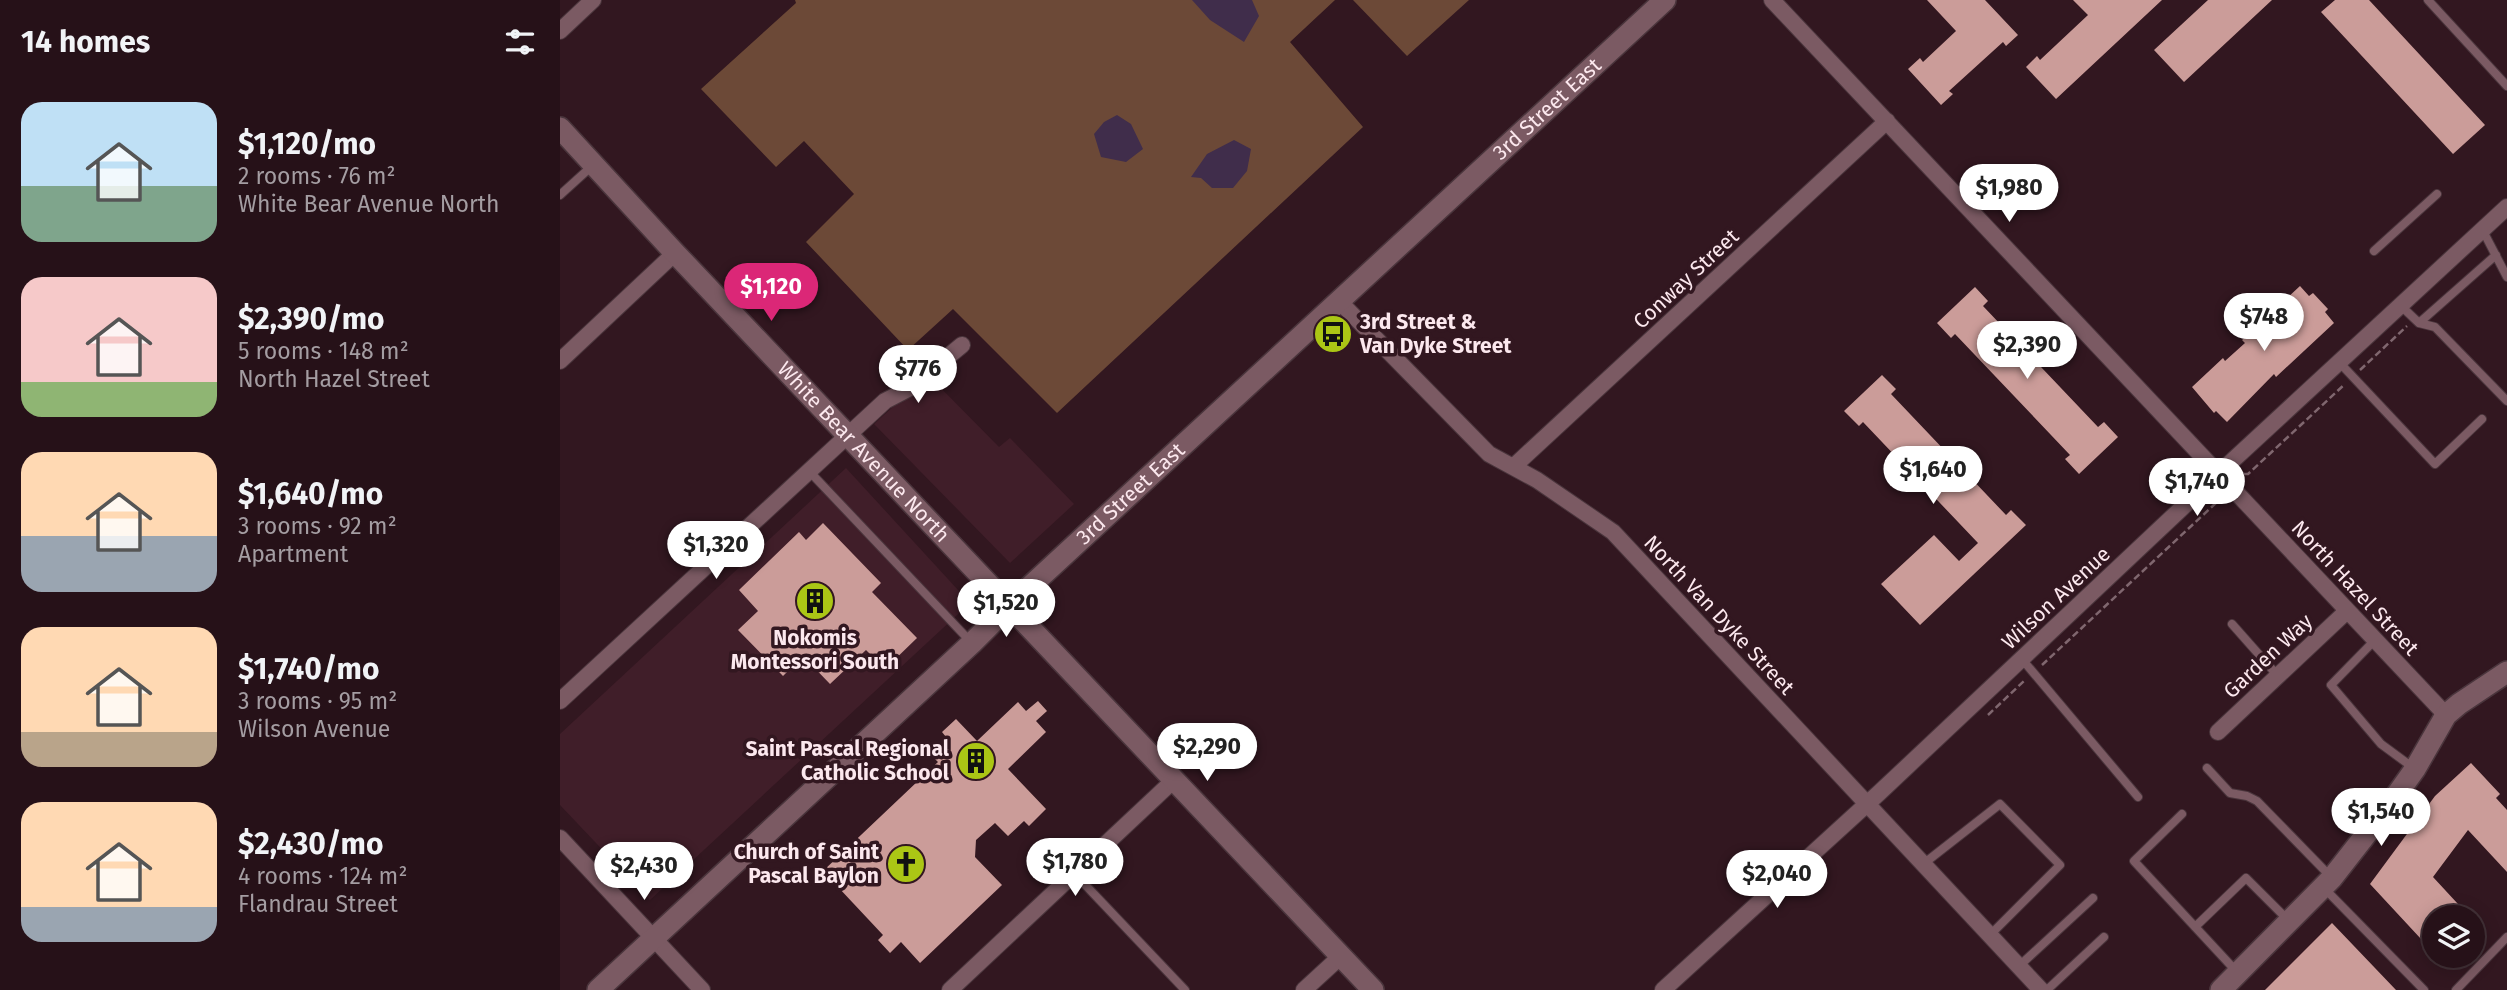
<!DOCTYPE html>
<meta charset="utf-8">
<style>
body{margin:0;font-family:"Fira Sans",sans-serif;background:#321f25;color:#f1f3f6;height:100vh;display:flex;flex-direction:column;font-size:26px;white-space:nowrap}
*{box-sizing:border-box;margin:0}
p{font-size:23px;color:#a49da2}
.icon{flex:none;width:38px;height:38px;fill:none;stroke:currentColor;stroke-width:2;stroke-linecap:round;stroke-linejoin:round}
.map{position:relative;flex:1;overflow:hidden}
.side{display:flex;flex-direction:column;background:#261118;width:560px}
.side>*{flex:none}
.buttons{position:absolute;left:1862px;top:905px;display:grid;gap:14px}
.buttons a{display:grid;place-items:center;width:63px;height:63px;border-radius:50%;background:#261118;box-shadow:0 4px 18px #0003,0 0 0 2px #423137;font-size:35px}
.price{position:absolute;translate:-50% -60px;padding:0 16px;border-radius:24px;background:#fff;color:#222;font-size:23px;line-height:46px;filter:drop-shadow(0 2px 4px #0008)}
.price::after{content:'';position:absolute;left:50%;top:42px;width:21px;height:16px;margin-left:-10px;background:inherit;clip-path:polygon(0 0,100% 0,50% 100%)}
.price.selected{background:#db2777;color:#fff}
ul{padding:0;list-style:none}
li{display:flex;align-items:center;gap:21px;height:175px;padding:0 21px}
li span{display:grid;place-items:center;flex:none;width:196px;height:140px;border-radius:21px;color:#555}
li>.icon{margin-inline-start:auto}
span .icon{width:84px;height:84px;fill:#fffc;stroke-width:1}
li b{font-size:30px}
h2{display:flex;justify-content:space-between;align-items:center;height:84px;padding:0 21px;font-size:30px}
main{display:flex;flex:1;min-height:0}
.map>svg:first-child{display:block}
.built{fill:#401e29}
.forest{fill:#6c4937}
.water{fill:#402d4b}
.building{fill:#cb9c99}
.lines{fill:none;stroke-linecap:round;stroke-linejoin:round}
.lane-casing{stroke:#4a353c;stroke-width:10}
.street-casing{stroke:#4a353c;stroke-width:18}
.secondary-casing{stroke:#4a353c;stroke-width:24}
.path{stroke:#80676f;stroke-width:2.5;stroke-dasharray:7 3.5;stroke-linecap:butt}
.lane{stroke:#7b5a63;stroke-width:8}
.street{stroke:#7b5a63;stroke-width:16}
.secondary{stroke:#7b5a63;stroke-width:21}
.labels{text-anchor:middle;stroke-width:7;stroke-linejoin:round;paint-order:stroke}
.street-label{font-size:21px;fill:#fce8ee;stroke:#321720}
.poi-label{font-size:21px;font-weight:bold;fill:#fce8ee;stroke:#321720;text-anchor:end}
</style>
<main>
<section class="side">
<h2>14 homes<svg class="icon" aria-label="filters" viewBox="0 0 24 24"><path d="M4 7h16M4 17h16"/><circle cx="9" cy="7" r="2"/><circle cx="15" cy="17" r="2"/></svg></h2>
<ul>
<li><span style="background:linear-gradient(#bfe0f5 60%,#7fa58c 0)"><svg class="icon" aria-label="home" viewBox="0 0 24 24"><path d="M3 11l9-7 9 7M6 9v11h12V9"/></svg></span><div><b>$1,120/mo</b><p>2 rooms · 76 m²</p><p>White Bear Avenue North</p></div></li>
<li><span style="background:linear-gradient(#f6c9c9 75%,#8fb573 0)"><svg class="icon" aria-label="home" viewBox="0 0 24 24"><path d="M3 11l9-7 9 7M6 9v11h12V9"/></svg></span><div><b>$2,390/mo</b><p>5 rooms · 148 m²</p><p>North Hazel Street</p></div></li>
<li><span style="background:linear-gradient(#ffd9b3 60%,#9aa5b1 0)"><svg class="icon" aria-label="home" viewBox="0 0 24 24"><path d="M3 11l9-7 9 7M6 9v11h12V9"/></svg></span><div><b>$1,640/mo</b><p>3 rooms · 92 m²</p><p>Apartment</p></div></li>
<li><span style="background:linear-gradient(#ffd9b3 75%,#b9a48a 0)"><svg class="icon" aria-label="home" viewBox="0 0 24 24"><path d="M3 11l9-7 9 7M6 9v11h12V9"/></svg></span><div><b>$1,740/mo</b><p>3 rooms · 95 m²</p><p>Wilson Avenue</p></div></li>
<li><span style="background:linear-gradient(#ffd9b3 75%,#9aa5b1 0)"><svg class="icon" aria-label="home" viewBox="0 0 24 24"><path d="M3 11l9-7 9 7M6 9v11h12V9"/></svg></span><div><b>$2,430/mo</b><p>4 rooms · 124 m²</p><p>Flandrau Street</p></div></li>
</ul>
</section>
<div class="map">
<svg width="1947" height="990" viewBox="0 0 1947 990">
<rect width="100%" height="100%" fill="#321720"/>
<path class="built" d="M368,375L439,447L450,438L514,504L450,563L314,424Z
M286,468L410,603L90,900L0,805V734Z"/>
<path class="forest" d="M235,0H775L730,42L803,127L497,413L393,309L348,350L246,242L294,194L244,141L216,167L141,89L236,3Z
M793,0H909L847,56Z"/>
<path class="water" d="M632,0H692L699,16L684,42L650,20Z
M557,115L571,124L583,149L566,162L541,157L534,134L544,122Z
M674,140L691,149L687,171L673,188H652L641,178L631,177L647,154Z"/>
<path class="building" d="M1367,0H1425L1458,35L1446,46L1443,42L1389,91L1393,94L1381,105L1348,69L1360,58L1363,62L1396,31Z
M1513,0H1602L1496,99L1466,67L1477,56L1480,60L1528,15Z
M1648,0H1712L1624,82L1594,50Z
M1775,0H1809L1925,125L1893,154L1761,12Z
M1740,286L1749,296L1753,293L1768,309L1765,312L1774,323L1716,377L1714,374L1667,422L1656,411L1654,413L1632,387L1663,358L1665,361L1685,343L1682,340Z
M1415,287L1428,301L1423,306L1538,427L1544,422L1558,437L1519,474L1505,459L1510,455L1395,334L1391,338L1377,323Z
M1322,375L1336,389L1331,394L1446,515L1451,510L1466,525L1360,625L1321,584L1374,535L1399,561L1418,543L1303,422L1299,426L1284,411Z
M263,523L321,583L312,592L357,638L325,669L306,650L270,684L243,656L223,676L178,630L198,611L179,590L239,532L246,540Z
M478,701L487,711L476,721L486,732L448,769L486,809L469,826L464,821L448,836L435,823L416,840L415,857L442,885L360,963L341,942L330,953L318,940L323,935L263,871L378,762L369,753L386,737L382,732L396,719L417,741L458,702L466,711Z
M1911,763L1940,794L1936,798L1947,810V872L1908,830L1873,877L1910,917H1874V953L1810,884L1875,796Z
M1772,923L1836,990H1705Z"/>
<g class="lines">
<defs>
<path id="lane" d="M1868,0L1947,86
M0,195L32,166
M1922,229L1947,277
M1814,251L1877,194
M1840,305L1859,323L1875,327L1947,401
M1859,323L1936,255
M1778,361L1875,464L1922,419
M249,471L410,641
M1672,624L1718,676
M1815,640L1771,685L1821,744L1855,769
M1461,658L1578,797
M1647,768L1670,793L1687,796L1697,801L1772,878
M1622,814L1574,861L1676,971
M1362,865L1440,804L1500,865L1430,935
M514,873L625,990
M1765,889L1864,990
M1635,927L1686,878L1728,920
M1458,967L1533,898
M1487,990L1544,937
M1896,990L1947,937"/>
<path id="street" d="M1212,0L1886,715
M0,31L33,0
M779,301L929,454L977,480L1053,532L1481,990
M0,361L115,253
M953,467L1327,121
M0,701L325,401L350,388L402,345
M1658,732L1787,611
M0,838L142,990
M390,990L615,779
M744,990L781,956
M1103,990L1319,793L1658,474L1947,207"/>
<g id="secondary">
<path id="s1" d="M0,128L115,253L813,990"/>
<path id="s2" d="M38,990L412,643L450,605L1105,0"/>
<path d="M1661,990L1772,878L1833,800L1855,769L1886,715L1899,704L1947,672"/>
</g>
</defs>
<use href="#lane" class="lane-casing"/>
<use href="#street" class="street-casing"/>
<use href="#secondary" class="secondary-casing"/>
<path class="path" d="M1800,370L1847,326
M1684,474H1688L1785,384
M1482,665L1657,502V499
M1428,715L1464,681"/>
<use href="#lane" class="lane"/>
<use href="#street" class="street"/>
<use href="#secondary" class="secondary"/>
</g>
<defs>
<symbol id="bus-disc" viewBox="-11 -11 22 22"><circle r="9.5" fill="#abc615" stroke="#321720"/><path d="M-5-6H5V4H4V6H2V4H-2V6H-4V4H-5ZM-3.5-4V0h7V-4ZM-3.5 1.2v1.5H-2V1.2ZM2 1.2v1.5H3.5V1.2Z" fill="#111"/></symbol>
<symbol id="building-disc" viewBox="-11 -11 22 22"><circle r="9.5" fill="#abc615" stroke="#321720"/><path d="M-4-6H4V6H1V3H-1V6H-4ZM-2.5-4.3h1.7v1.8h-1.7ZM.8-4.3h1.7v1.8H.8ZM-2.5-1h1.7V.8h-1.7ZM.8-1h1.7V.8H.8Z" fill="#111"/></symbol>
<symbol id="church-disc" viewBox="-11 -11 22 22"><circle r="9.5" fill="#abc615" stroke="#321720"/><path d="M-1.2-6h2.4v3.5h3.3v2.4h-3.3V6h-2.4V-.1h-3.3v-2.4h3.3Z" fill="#111"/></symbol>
</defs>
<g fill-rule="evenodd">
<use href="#bus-disc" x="751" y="312" width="44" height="44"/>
<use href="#building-disc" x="233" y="579" width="44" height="44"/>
<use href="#building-disc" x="394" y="739" width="44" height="44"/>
<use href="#church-disc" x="324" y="842" width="44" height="44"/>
</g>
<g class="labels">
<g class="street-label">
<text dy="7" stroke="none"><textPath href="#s2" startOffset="1295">3rd Street East</textPath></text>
<text transform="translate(1126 279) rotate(-43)" y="7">Conway Street</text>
<text dy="7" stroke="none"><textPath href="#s1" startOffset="444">White Bear Avenue North</textPath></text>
<text dy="7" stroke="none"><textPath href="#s2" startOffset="728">3rd Street East</textPath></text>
<text transform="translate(1795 588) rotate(47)" y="7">North Hazel Street</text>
<text transform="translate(1496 598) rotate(-43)" y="7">Wilson Avenue</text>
<text transform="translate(1159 615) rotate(47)" y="7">North Van Dyke Street</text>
<text transform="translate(1708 656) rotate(-43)" y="7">Garden Way</text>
</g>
<g class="poi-label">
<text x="800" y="329" text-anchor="start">3rd Street &amp;<tspan x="800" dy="24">Van Dyke Street</tspan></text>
<text x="255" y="645" text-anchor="middle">Nokomis<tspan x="255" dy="24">Montessori South</tspan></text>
<text x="389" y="756">Saint Pascal Regional<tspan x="389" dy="24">Catholic School</tspan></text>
<text x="319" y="859">Church of Saint<tspan x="319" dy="24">Pascal Baylon</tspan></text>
</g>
</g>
</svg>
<div class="buttons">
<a><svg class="icon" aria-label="layers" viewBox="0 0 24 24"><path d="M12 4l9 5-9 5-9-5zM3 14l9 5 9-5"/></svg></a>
</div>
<b class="price" style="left:1449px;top:224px">$1,980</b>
<b class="price selected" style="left:211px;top:323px">$1,120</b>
<b class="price" style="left:1704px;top:353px">$748</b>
<b class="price" style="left:1467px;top:381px">$2,390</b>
<b class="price" style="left:358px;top:405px">$776</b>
<b class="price" style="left:1373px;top:506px">$1,640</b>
<b class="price" style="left:1637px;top:518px">$1,740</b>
<b class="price" style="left:156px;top:581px">$1,320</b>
<b class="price" style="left:446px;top:639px">$1,520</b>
<b class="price" style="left:647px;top:783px">$2,290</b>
<b class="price" style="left:1821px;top:848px">$1,540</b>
<b class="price" style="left:515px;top:898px">$1,780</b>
<b class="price" style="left:84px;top:902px">$2,430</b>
<b class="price" style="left:1217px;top:910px">$2,040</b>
</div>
</main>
